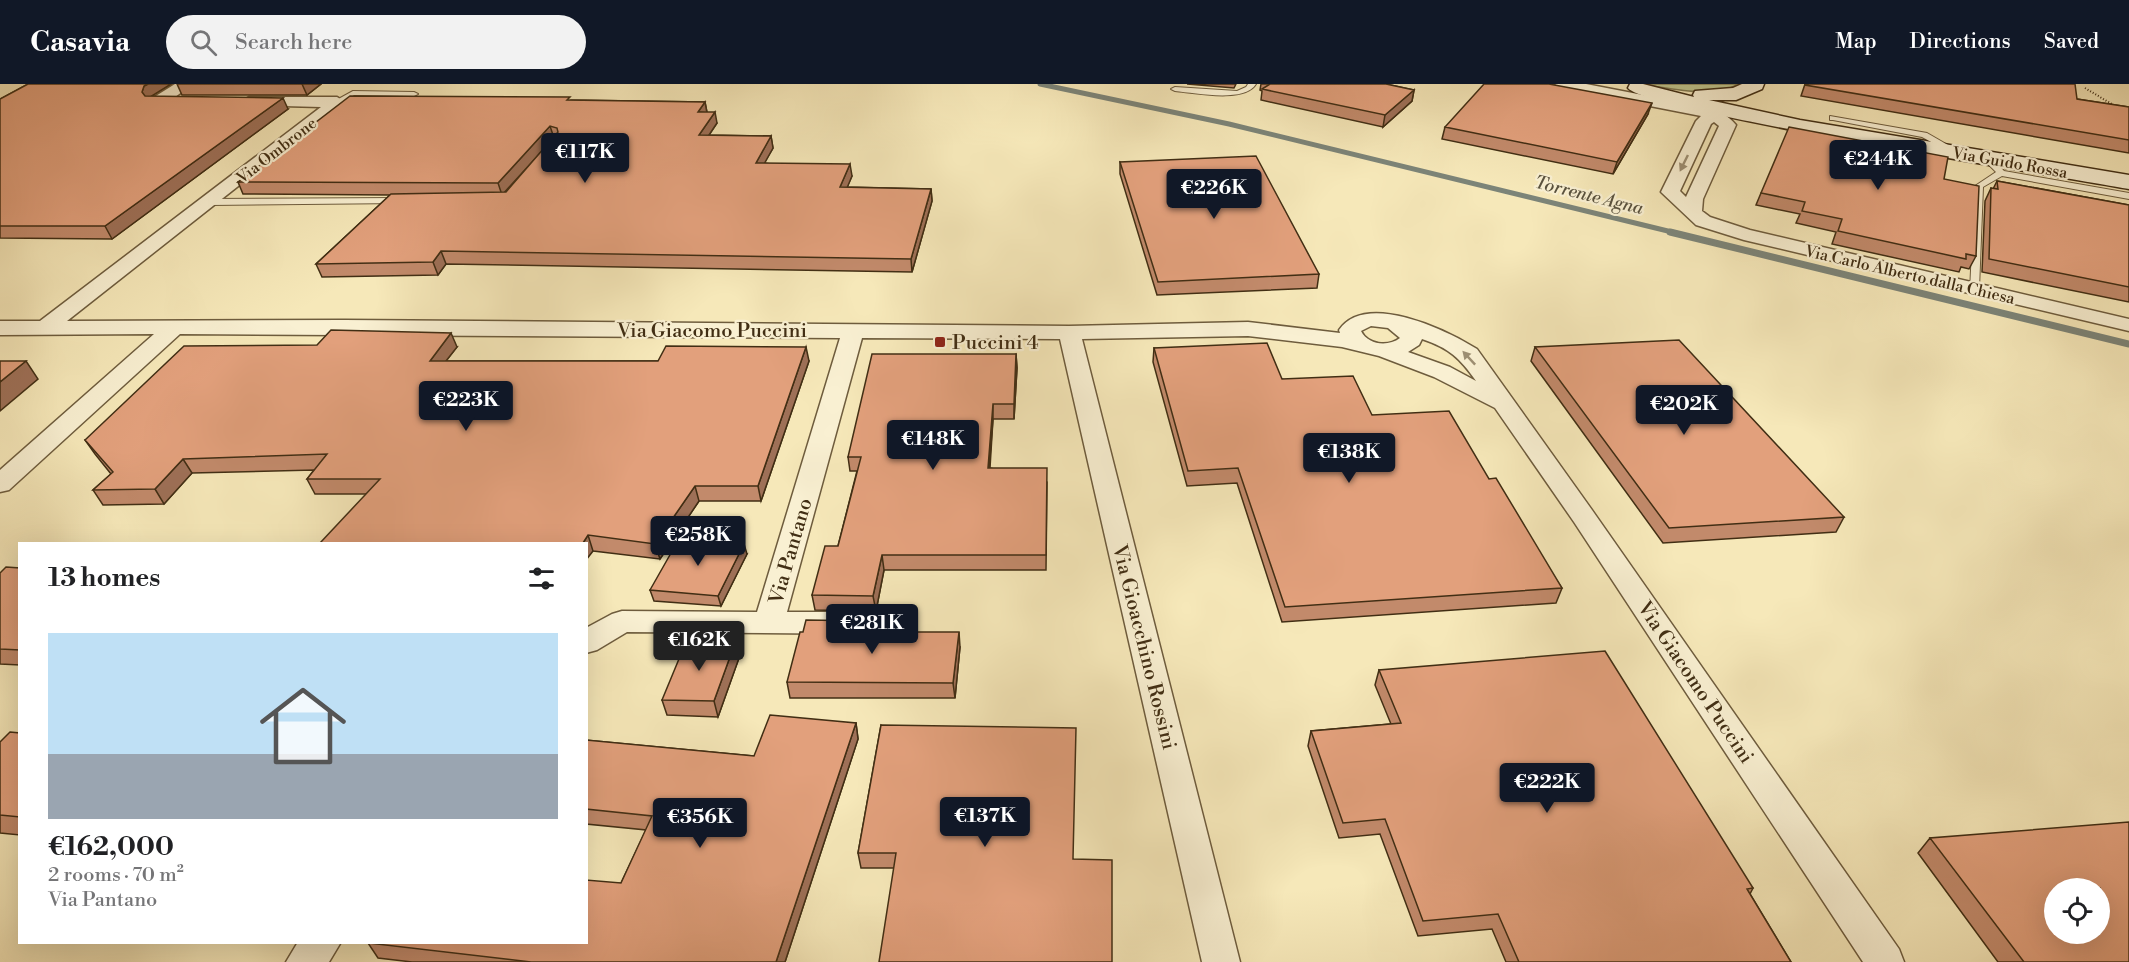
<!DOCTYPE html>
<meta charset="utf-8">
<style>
body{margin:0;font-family:"Libre Bodoni",serif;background:#f2f2f2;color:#202124;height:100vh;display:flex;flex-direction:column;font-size:22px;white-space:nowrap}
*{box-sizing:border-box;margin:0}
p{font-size:20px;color:#757577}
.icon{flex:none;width:33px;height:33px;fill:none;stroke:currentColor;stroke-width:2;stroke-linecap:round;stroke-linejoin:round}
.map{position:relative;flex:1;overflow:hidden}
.side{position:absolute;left:18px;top:458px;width:570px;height:402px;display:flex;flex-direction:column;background:#fff;border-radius:0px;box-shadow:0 6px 24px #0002}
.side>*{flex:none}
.buttons{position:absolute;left:2044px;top:794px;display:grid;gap:12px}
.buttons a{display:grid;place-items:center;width:66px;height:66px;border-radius:50%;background:#fff;box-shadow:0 6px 24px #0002;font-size:30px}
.price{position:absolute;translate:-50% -51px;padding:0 14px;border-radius:6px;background:#111827;color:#fff;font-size:20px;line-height:39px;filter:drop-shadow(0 2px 3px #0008)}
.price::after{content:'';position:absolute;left:50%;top:36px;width:18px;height:14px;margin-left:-9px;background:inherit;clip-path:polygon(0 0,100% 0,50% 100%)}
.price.on{background:#222;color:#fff}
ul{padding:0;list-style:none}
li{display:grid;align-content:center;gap:12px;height:318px;padding:0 30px}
li span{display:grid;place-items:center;height:186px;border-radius:0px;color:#555}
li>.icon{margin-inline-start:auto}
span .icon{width:108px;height:108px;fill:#fffc;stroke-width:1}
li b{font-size:26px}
h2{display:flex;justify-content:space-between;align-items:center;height:72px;padding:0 30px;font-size:26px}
header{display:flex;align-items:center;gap:36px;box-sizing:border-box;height:84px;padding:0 30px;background:#111827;color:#fff}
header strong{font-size:28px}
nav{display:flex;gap:33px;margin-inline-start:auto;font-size:21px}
.search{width:420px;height:54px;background:#f2f2f2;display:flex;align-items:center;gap:15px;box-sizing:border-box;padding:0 21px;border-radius:33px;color:#757577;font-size:22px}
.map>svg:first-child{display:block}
.green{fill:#bec58e;stroke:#807a51;stroke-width:1.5}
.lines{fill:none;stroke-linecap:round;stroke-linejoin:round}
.stream-far1{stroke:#7c8478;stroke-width:5}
.stream{stroke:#7c8478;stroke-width:7}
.lane-casing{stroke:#6e5c3d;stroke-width:2}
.street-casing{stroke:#6e5c3d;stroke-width:3}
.secondary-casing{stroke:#412e14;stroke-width:3}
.path{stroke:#412e14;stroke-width:2;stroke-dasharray:1 2;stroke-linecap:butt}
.lane{fill:#f9f0d2;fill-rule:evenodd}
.street{fill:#f9f0d2;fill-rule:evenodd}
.secondary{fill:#f9f0d2;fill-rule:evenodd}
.wall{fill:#c28a6b;stroke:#412e14;stroke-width:1.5;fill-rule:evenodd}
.shaded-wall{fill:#9e7057;stroke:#412e14;stroke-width:1.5}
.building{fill:#e2a07c;stroke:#412e14;stroke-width:1.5;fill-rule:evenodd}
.oneway{fill:#9d8f73}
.poi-dot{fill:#8f2418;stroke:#f9f0d2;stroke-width:2}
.labels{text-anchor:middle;stroke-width:4.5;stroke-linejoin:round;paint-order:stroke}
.far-street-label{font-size:16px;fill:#412e14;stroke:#f9f0d2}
.far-water-label{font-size:18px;font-style:italic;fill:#5a523e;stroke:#f9f0d2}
.street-label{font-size:20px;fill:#412e14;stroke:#f9f0d2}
.poi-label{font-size:20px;fill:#412e14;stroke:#f9f0d2;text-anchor:start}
</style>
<header>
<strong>Casavia</strong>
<div class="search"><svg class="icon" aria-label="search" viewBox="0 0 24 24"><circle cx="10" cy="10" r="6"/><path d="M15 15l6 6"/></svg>Search here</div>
<nav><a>Map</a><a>Directions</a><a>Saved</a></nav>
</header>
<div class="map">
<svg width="2129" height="878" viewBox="0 0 2129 878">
<rect width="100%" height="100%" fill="#f6e8b9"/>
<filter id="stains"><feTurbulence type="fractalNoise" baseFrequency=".00333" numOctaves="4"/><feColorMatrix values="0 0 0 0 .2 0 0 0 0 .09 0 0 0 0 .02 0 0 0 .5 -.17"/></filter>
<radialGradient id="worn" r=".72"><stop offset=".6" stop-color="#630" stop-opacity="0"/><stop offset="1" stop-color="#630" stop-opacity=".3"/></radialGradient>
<path class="green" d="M1642,0H1738C1716,15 1667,4 1642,0Z"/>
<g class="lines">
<path class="stream-far1" d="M1040,0L1229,40L1676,149"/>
<path class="stream" d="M1670,148L2129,260"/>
<defs>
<path id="lane" d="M1248,0H1256C1245,19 1195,9 1175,7L1171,5L1175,3L1237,7L1246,3Z
M353,7L414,8L418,10L414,12L354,11L340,20L333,18Z
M1830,32L1927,49L1960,68L1953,70L1922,53L1833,36H1830Z
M1984,72H1990L2004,87L2129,109V115L2002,92L1983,103L1979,205L1974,208L1970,207L1975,102L1996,88L1984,76Z
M400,114L405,117L403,119L210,121L205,118L210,115Z"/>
<path id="street" d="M175,0H193L175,13L189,15L191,18L189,21H151L149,18L151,15Z
M1555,0H1586L1705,23C1718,26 1728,31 1736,41L1703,115L1702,127L1710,133L1750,146L2129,235V247L1744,156L1696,141L1661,108L1696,37L1701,32L1563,5ZM1714,38L1719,42L1686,113L1680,107L1711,40Z
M249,13H337L345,18L67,237L344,236L1069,242L1248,238L1340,249L1339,246C1366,207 1446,246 1477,265L1592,426L1899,865L1904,878H1863L1574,438L1495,324L1434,293L1379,272L1342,263L1248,252L1082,255L1240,878H1202L1060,255L862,254L787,528H872L883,532L887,539L883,546L872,550L627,548L597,566L586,569V544L612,530L622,527L757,528L840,254L180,250L9,406L0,408V386L154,250L0,251V237H40L321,23L243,21L241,18ZM1371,242L1388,244L1400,254C1388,263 1368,261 1361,247ZM1422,255C1449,264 1460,274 1476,297L1450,283L1408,268L1419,261Z
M298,858H341L329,878H286Z"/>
<path id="secondary" d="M1630,0H1643L1694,13L1693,11L1695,7L1733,4L1742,0H1764L1762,5L1736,16H1709L1800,36L2129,91V105C2071,94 1644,27 1628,4Z"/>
</defs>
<use href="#lane" class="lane-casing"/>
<use href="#street" class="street-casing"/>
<use href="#secondary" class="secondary-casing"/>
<path class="path" d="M2085,4L2115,22"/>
<use href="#lane" class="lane"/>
<use href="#street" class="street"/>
<use href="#secondary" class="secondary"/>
</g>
<path class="wall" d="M28,0H171L151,12L288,25L112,155L0,154V15Z
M177,0H321L307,11H182Z
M1187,0H1236L1234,4Z
M1261,0H1386L1414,6L1412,17L1383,43L1261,16L1262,7L1260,6Z
M1805,0L2077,15L2129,23V69L1801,12Z
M571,16L705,18L707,28L717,39L709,51L771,52L773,64L764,79L852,92L847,103L931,105L932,117L912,188L446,180L438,191L322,193L316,180L390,111L243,110L238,98ZM539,70L506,108H505Z
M1648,30L1613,90L1442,55L1445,43Z
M1120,78L1319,190L1317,204L1157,211L1120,90Z
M1944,95L1976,172L1969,185L1961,183L1959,188L1832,160L1836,148L1796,139L1800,130L1756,121L1761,109Z
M1997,97L2129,121V218L1982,188L1985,117L1991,104L1993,105Z
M457,263L446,277H809L761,417H699L660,475L593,467L366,410H315L307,395L314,386L192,389L164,420L103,421L93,406L111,390L95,370L85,356Z
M1535,263L1844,433L1836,448L1663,459L1531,277Z
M1154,264L1282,295L1372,331L1489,395L1562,504L1556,519L1282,538L1237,399L1187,402L1153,278Z
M1016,270L1017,284L1014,335H993L990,384L1047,398L1046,486H884L876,527L815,526L812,511L838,462L857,387H850L848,373Z
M747,470L721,522L654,517L650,506Z
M20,484V581L0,580V489Z
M869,548L960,563L955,614H790L787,598Z
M735,559L739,574L718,633L667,631L662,616Z
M1379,586L1753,804L1750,810L1791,878H1506L1492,845L1418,852L1380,750L1339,754L1308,662L1311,647L1391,640L1375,601Z
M856,639L858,655L785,878H412L378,874L368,859L621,799L646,746L586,740V656L754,672Z
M881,641L1073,775L894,784H861L858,769Z
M20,649V751L0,749V658Z
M1930,754L2129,878H1998L1918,769Z"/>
<path class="shaded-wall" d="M148,0H171L150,13L147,19L142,8L144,2Z
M302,0H321L307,11Z
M1414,6L1412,17L1383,43L1385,31Z
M283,14L288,25L112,155L105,142Z
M705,18L707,29L698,28Z
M1652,19L1648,30L1613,90L1617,78Z
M715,28L717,39L701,63L699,51Z
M550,42L554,54L502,111L498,99Z
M771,52L773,64L758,91L756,79Z
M850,80L852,92L842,116L840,103Z
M931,105L932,117L912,188L911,175Z
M441,167L446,180L438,191L433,178Z
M451,249L457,263L435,291L430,277Z
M806,263L809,277L761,417L758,402Z
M1016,270L1017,284L1014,335V320Z
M26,277L38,295L0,327V298Z
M993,320V335L988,399V384Z
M183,375L192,389L164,420L155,405Z
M695,402L699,417L660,475L655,460Z
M588,451L593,467L586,476V459H583Z
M744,460L747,470L721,522L718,512Z
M882,471L884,486L876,527L873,512Z
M868,537L870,552L865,548Z
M959,548L960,563L955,614L953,599Z
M735,559L739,574L718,633L714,617Z
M856,639L858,655L785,878H776Z"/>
<path class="building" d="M28,0H148L144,2L142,8L145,12L283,14L105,142H0V15Z
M1270,0H1386L1414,6L1385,31L1262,5Z
M1484,0H1549L1652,19L1617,78L1445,43Z
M1805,0H2075L2077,15L2129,23V56L1805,1Z
M350,12L570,13L567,16L705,18L698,28H715L699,51L771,52L756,79L850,80L840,103L931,105L911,175L441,167L433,178L316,180L391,110L506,108L558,48L557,44L550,42L498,99L238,98Z
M1789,43L1948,73L1944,95L1979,102L1976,172L1966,170V175L1838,147L1842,135L1802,127L1805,118L1761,109Z
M1256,72L1319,190L1158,198L1120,78Z
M1997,97L2129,121V203L1989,175L1991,104L1998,105Z
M331,246L451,249L430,277H658L666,262L806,263L758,402H695L655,460L588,451L583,459H320L380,395H307L327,370L183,375L155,405L93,406L113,388L85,356L184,262L317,261Z
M1679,256L1844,433L1669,444L1535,263Z
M1267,259L1282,295L1353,292L1372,331L1449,327L1489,395L1496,394L1562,504L1285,523L1238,384L1188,387L1154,264Z
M872,270H1016L1014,320H993L988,384H1047L1046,471H882L873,512L812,511L825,462H838L861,373H848Z
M0,277H26L0,298Z
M679,455L744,460L718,512L650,506Z
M6,483L20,484V566L0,565V489Z
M806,536L868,537L865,548H959L953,599L787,598L800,548H803Z
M686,558L735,559L714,617L662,616Z
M1605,567L1753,804L1747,805L1791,878H1519L1498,830L1423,837L1385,735L1343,739L1311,647L1401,639L1379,586Z
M770,631L856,639L776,878H531L368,859L369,858H586V796L621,799L652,732L586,725V656L754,672Z
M881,641L1076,644L1073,775L1112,776V878H879L896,769H858Z
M10,648L20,649V733L0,731V658Z
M2129,738V878H2024L1930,754ZM2055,804H2100V849H2055Z"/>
<defs><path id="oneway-solid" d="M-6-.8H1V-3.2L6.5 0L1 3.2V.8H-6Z" transform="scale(1.5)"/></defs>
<g class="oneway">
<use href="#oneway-solid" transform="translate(1684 79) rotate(116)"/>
<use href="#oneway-solid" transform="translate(1469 274) rotate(-133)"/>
</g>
<rect class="poi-dot" x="934" y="252" width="12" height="12" rx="3"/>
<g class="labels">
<g class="far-street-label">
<text transform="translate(276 66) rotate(-38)" y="6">Via Ombrone</text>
<text transform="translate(2010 78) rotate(10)" y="6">Via Guido Rossa</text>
<text transform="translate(1910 190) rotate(13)" y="6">Via Carlo Alberto dalla Chiesa</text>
</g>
<g class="far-water-label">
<text transform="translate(1589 111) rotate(14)" y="6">Torrente Agna</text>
</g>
<g class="street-label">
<text x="712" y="253">Via Giacomo Puccini</text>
<text transform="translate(790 467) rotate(-74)" y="7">Via Pantano</text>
<text transform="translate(1145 563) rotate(76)" y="7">Via Gioacchino Rossini</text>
<text transform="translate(1696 598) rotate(56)" y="7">Via Giacomo Puccini</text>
</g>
<g class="poi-label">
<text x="952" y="265">Puccini 4</text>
</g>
</g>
<rect width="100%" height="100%" filter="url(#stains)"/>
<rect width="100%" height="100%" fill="url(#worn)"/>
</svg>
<div class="buttons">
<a><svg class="icon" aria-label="locate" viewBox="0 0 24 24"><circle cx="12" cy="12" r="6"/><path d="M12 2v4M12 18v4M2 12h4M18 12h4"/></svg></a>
</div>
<b class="price" style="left:585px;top:100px">€117K</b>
<b class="price" style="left:1878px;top:107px">€244K</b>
<b class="price" style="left:1214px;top:136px">€226K</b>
<b class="price" style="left:466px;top:348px">€223K</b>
<b class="price" style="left:1684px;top:352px">€202K</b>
<b class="price" style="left:933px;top:387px">€148K</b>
<b class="price" style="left:1349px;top:400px">€138K</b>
<b class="price" style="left:698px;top:483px">€258K</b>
<b class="price" style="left:872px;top:571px">€281K</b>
<b class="price on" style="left:699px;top:588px">€162K</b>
<b class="price" style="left:1547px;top:730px">€222K</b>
<b class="price" style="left:985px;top:764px">€137K</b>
<b class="price" style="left:700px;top:765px">€356K</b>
<section class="side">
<h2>13 homes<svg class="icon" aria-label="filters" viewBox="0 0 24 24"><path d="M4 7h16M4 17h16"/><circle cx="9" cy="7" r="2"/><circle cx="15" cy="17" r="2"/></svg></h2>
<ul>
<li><span style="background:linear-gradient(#bfe0f5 65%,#9aa5b1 0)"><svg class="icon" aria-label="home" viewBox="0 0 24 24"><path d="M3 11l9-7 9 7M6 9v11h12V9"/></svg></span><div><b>€162,000</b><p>2 rooms · 70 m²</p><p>Via Pantano</p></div></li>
</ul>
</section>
</div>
